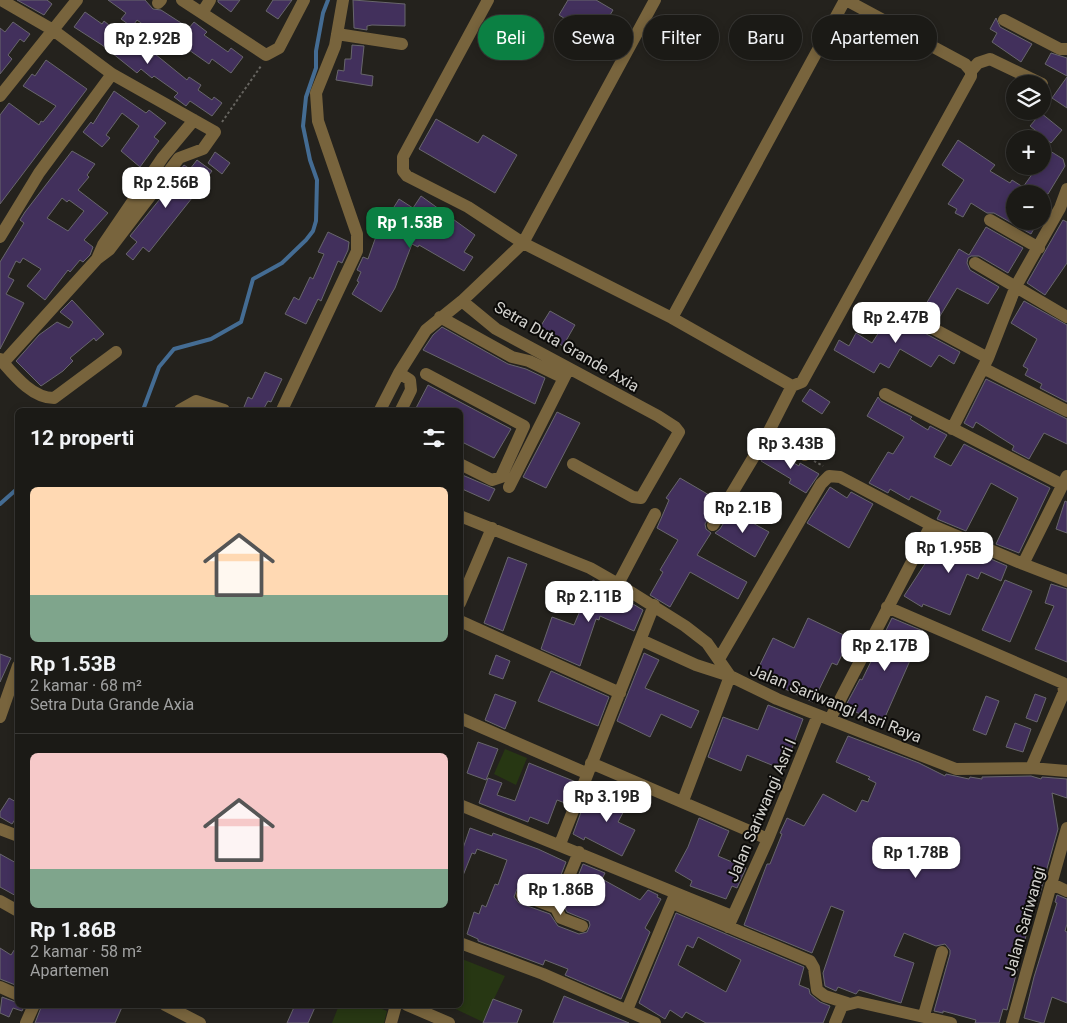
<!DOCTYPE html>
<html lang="id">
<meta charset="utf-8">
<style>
body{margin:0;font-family:Roboto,sans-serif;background:#24231f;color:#f1f3f6;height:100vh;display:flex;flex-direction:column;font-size:19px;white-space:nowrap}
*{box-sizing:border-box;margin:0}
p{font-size:16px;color:#a0a1a1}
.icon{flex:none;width:28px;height:28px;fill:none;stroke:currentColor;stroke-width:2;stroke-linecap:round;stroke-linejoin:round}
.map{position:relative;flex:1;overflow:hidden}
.sheet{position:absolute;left:15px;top:408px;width:448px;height:600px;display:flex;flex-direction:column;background:#1b1a16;border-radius:8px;box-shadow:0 2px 8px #0003,0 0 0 1px #393835}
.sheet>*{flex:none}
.hud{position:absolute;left:478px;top:15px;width:475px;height:45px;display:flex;gap:10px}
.fabs{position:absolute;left:1006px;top:75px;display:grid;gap:10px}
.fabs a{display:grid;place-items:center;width:45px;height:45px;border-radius:50%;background:#1b1a16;box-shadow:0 2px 8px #0003,0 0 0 1px #393835;font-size:25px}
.price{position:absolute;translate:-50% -42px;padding:0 11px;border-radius:10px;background:#fff;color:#222;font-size:16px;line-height:32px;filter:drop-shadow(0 1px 2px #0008)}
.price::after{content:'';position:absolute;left:50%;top:30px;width:15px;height:11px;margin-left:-8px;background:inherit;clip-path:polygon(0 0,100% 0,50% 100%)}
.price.on{background:#0b8043;color:#fff}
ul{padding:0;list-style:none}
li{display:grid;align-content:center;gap:10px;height:265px;padding:0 15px}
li+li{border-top:1px solid #393835}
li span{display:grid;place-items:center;height:155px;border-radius:8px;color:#555}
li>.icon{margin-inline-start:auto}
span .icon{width:90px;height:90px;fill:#fffc;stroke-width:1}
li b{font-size:21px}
h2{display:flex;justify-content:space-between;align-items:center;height:60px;padding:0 15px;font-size:21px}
.chip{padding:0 18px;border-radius:22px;background:#1b1a16;box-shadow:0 2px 8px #0003,0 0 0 1px #393835;font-size:18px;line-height:45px}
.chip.on{background:#0b8043;color:#fff}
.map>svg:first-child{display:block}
.green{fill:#273713}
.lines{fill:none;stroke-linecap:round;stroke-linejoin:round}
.stream{stroke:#446c93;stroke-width:4}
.building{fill:#42305c;stroke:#68666c;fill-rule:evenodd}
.path{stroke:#676560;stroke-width:2;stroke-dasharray:2.5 2.5;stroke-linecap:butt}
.minor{stroke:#78643d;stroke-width:12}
.labels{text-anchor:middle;stroke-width:4;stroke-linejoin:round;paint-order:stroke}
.street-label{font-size:16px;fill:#d3d2ce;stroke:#0c0b09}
</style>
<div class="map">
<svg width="1067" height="1023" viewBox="0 0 1067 1023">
<rect width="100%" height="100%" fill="#24221d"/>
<path class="green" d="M505,749L527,758L516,785L494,774Z
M462,959L505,976L483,1022L447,1005H460V964Z
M339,1005H372L387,1011L384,1023H332Z"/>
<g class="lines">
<path class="stream" d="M143,410L159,367L174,349L211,339L241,322L253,279L282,263L306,240L313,231L316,221L317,180L310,160L303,126L306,97L316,68V51L323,13L328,0
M0,504L18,488"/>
</g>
<path class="building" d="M17,0H47L52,4L44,15Z
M108,0H145L153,9L161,10L189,28L194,22L207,32L204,35L228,52L231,48L243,57L231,73L212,59L209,64L179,43L182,38L166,27L160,37L137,20L132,27L121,19L126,13Z
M218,0H240L231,12L218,2Z
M273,0H292L278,19L266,11Z
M353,0L405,4V26L372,25L367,26V30L354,28Z
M568,0H596L613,10L596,38L559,15Z
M85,12L102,24L104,21L114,29L111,34L135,51L138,47L152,58L155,54L187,80L189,77L201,85L198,90L212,100L214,97L222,103L212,116L190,101L186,106L174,97L178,93L154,76L152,78L141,69L137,73L102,45L74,27Z
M996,18L1000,27L1032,44L1021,62L992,42L997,33L990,29Z
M13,22L30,34L24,42L20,39L8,55L12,59L0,74V28L5,32Z
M352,45L364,46L361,74L373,76L372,86L336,80L338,70L344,71L345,59H351Z
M1051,53L1067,58V76L1045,64Z
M46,60L87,89L0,204V115L9,103L39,125L41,121L43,122L56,106L23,86L32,74L35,76Z
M1067,77V108L1052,98Z
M114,91L146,113L149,110L166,123L154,137L159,141L140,167L121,151L139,126L122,113L106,135L110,138L102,147L83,132L91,122L93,124Z
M1041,113L1062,130L1051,143L1030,126Z
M436,119L478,143L483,135L517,155L495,193L419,149Z
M958,140L995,165L990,171L1010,183L1012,180L1023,187L1038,166H1042V146L1063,159L1065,166L1048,194H1015V221H1038L1031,234L994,213H987L971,203L963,217L955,213L957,209L948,204L964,180L942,165Z
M72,151L95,164L87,175L89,177L78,190L108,213L84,240L93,247L90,255L83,262L80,260L70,272L68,270L45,300L27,286L41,269L23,258L20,263L16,261L8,277L14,280L6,294L24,303L0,349V262L24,223L20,220L25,212ZM62,198L67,202L69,200L84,211L68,231L47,218Z
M215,152L230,163L222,174L208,163Z
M197,160L212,171L206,179L200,174L185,192L192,198L149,252L143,247L133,260L126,254L137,242L130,236L177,178L175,177L184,165L190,169Z
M421,196L475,235L464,252L473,257L464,271L419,245L418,247L412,244L395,288L381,312L352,294L359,282L357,281L361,272L357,270L363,257L368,259L379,228L386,231L398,210L394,207L399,199L413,208Z
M1063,220L1067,222V263L1045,295L1027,283Z
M986,227L1023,248L1008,273L979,256H971L968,258L967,263L970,270L999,287L988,304L957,288L937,321L920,314L959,249L969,255Z
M328,232L349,242L348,250L342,263L338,261L321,301L318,299L306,324L285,314L294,297L299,300L310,277L313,279L324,254L318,252Z
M72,300L104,334L96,341L94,338L70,358L73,361L63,371L41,386L16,361L39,335L57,322L69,328L73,322L60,312Z
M1024,301L1067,325V402L1040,388L1042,384L1025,375L1028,369L1023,366L1037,339L1011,323Z
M897,304L916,316L913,323L917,329L960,352L954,364L939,355L931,367L900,349L889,368L880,363L874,373L834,350L839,340L849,346L856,333L872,343Z
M550,311L575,325L563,346L537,332Z
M442,327L508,364L526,369L545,378L535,404L423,350L433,335Z
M265,372L282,379L271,402L268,401L263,410H249L244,407L248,397L252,399Z
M986,379L1067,419V444L1044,433L1029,459L1012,450L1014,446L976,422L973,428L964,423Z
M428,385L511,429L494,458L460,441V410H415Z
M810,389L830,402L822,414L802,401Z
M878,397L881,401L912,417L910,419L928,430L930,426L947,435L934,457L951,466L964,444L1050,488L1019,553L996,544L1018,498L991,483L966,531L937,519L941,511L911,496L909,500L890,489L888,493L869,483L888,452L893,454L904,437L867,416Z
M557,412L580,423L546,488L523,477Z
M768,448L799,466L800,463L819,474L806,493L789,483L791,479L761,461Z
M460,474L495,489L489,501L460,488Z
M680,478L716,499L717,503L705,524L706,529L711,533L697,555L747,582L738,599L690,572L670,607L650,595L663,572L660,570L678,540L657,528L669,500L666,498Z
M830,487L847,498L851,492L873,504L849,548L807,523Z
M1065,501L1067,502V533L1056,529Z
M731,511L769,532L755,557L715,533L720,529Z
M935,535L1007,566L1001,581L981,572L978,579L967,574L950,615L923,604L922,607L904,596L930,556L925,554Z
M508,557L527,564L503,631L484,623Z
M593,580L643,610L634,631L600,616L599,620L596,619L580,666L541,649L552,617L574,625Z
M1005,580L1032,591L1010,642L982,630Z
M1051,584L1067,589V662L1035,649L1054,606L1045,603Z
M808,618L850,638L837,665L832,663L813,702L755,675L773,638L794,648Z
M892,618L923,631L882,724L845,707L860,679L862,680Z
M644,653L659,660L645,688L699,711L691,728L661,714L650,737L617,721Z
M0,654L11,658L0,682Z
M496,655L510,661L503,679L489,674Z
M551,671L609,697L598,726L538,701Z
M495,694L516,702L505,729L485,720Z
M1035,694L1046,698L1037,722L1026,718Z
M986,696L999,701L986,735L973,730Z
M768,705L803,719L784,770L747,755L741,771L708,757L723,717L758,730Z
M1015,723L1031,729L1023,752L1006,747Z
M848,736L919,763L945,776L946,774L969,779L970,777L982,779V777L1031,776L1041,779L1042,777L1067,779V798L1052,793L1058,829L1039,897L1037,896L1030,920L1007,1010L1003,1009L999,1023H975L976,1020L943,1011V1013L934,1011L950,954V950L945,944L936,946L904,933L894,956L914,963L901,1003L859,990L856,994L838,987L836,991L825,986L823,973L844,911L831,906L812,953L744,925L767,864H770L782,834L780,833L787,818L804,826L823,794L856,812L862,800L868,802L876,783L868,779L870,777L836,762Z
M478,742L498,749L486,780L467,773Z
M529,763L576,782L565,803L557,800L548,824L530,817L528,822L479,803L488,778L502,783L497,795L515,801Z
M614,785L633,794L618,822L635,830L622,856L585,837L584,840L573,834L584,804L601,811Z
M9,798L18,803V815L12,824L0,817V812Z
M699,818L729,831L718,856L746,868L737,888L732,886L726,899L690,886L692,881L675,871L688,847Z
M470,828L492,836L493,833L538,849L566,862L552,898L521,887L517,889L514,897L519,903L550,914L558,926L579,934L587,932L590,925L589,921L567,912L565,908L583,864L605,873L602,879L640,900L648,890L658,895L657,897L661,899L645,928L650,932L621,999L565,975L568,969L545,960L543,965L478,941V939L467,934L474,912L479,914L482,905L486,907L495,884L498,885L507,860L477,849L475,854L472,853L460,883V857Z
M0,854L18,864V897L0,887Z
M1057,895L1067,899V924L1065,931L1067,932V1003L1052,997L1044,1023H1042L1024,1018L1034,977L1057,903L1055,902Z
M676,913L804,967L799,985L809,989L810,994L820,1002L830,1006L823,1023H706L686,1012L682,1018L670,1010L665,1019L639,1003ZM698,937L741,960L726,992L678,965L687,945L693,948Z
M18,944V986L0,979V948L11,955Z
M564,996L629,1023H553Z
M2,997L18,1003V1005H25L22,1011L13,1008L9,1017L0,1013Z
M493,999L522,1010L517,1023H483Z
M42,1005L51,1008L52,1005H123L115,1023H35Z
M295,1005H316L308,1023H287Z"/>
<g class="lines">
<path class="path" d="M222,122L261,66
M814,461L823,466"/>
<path class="minor" d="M1,0L53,30L112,74L215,132L203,149L179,158L109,250L97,259
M182,0L266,55L279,48L304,0
M488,0L403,157V171L407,176L468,207L523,243L672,318L792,386L802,382L971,76V71L965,64L846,0
M158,3L161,0
M202,13L210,0
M1004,20L1060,49H1067
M337,34L402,44
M971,71L978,63L990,59L1042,84
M0,96L77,0
M990,220L1039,248
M0,237L39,173L112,74
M975,263L1067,317
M462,301L496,329L658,416L675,427L679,432L641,498L633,497L573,464
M440,317L512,357L529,361L564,378
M672,318L845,0
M921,322L988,358
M0,359C14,375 32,398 54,398L116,352
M3,363L97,259L103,245L163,157L194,120
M983,368L1067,411
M399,373L410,380L411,390L401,410
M426,374L524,426L501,477L492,480L460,464
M885,394L1063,485
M180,410L196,401L224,410
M282,410L357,251V234L318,121L316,93L335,46L343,0
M380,410L399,373L426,330L462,301L523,243L655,0
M952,429L988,358L1016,286L1060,208L1067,189
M768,433L805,455
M509,487L567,372
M460,516L590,568L618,584L685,626L707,643L730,676L777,699L956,769L1031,768L1067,771
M713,525L768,433L792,386
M1023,564L1067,476
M618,584L655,514
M460,603L492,528
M887,607L1063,683L1064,692L1031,768
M460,621L620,693
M641,640L696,665L730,676L683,801
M719,659L821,484L829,476L840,477L931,525L1023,564L1067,581
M0,717L18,666
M460,718L586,773
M830,719L931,525
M591,763L768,839
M460,805L732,916
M0,829L18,836
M560,844L654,605
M1052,884L1067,891
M522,895L556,908L561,918L582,926
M0,901L18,911
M672,903L810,961L814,968L817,990L825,996L847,1003
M556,908L579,852
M728,927L768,839L818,715
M460,943L543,974L655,1023
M0,987L18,995
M165,1005L200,1023
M407,1005L449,1023
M627,1010L674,897
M924,1015L942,952
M26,1023L34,1005
M391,1023L396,1005
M835,1023L842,1006L858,1002L951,1023
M1012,1023L1067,828"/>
</g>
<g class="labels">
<g class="street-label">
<text transform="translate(567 346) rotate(30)" y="6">Setra Duta Grande Axia</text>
<text transform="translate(836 703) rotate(22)" y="6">Jalan Sariwangi Asri Raya</text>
<text transform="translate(761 810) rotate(-67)" y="6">Jalan Sariwangi Asri I</text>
<text transform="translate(1024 921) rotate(-74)" y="6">Jalan Sariwangi</text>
</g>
</g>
</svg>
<div class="fabs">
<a><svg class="icon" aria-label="layers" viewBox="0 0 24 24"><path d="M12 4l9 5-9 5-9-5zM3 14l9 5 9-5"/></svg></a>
<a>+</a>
<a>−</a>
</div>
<b class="price" style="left:148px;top:65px">Rp 2.92B</b>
<b class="price" style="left:166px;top:209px">Rp 2.56B</b>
<b class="price on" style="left:410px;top:249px">Rp 1.53B</b>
<b class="price" style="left:896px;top:344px">Rp 2.47B</b>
<b class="price" style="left:791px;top:470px">Rp 3.43B</b>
<b class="price" style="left:743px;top:534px">Rp 2.1B</b>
<b class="price" style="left:949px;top:574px">Rp 1.95B</b>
<b class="price" style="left:589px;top:623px">Rp 2.11B</b>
<b class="price" style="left:885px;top:672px">Rp 2.17B</b>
<b class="price" style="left:607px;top:823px">Rp 3.19B</b>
<b class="price" style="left:916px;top:879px">Rp 1.78B</b>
<b class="price" style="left:561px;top:916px">Rp 1.86B</b>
<div class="hud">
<a class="chip on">Beli</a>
<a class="chip">Sewa</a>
<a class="chip">Filter</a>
<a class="chip">Baru</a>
<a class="chip">Apartemen</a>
</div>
<section class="sheet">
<h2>12 properti<svg class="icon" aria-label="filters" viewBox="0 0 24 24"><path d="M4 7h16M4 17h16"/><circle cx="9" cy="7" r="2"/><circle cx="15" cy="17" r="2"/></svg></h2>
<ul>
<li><span style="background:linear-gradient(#ffd9b3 70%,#7fa58c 0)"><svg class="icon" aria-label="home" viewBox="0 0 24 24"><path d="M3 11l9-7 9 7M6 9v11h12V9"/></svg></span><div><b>Rp 1.53B</b><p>2 kamar · 68 m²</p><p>Setra Duta Grande Axia</p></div></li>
<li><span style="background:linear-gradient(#f6c9c9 75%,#7fa58c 0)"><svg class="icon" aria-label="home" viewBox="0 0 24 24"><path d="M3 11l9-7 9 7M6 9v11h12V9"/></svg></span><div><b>Rp 1.86B</b><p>2 kamar · 58 m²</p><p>Apartemen</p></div></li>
</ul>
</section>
</div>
